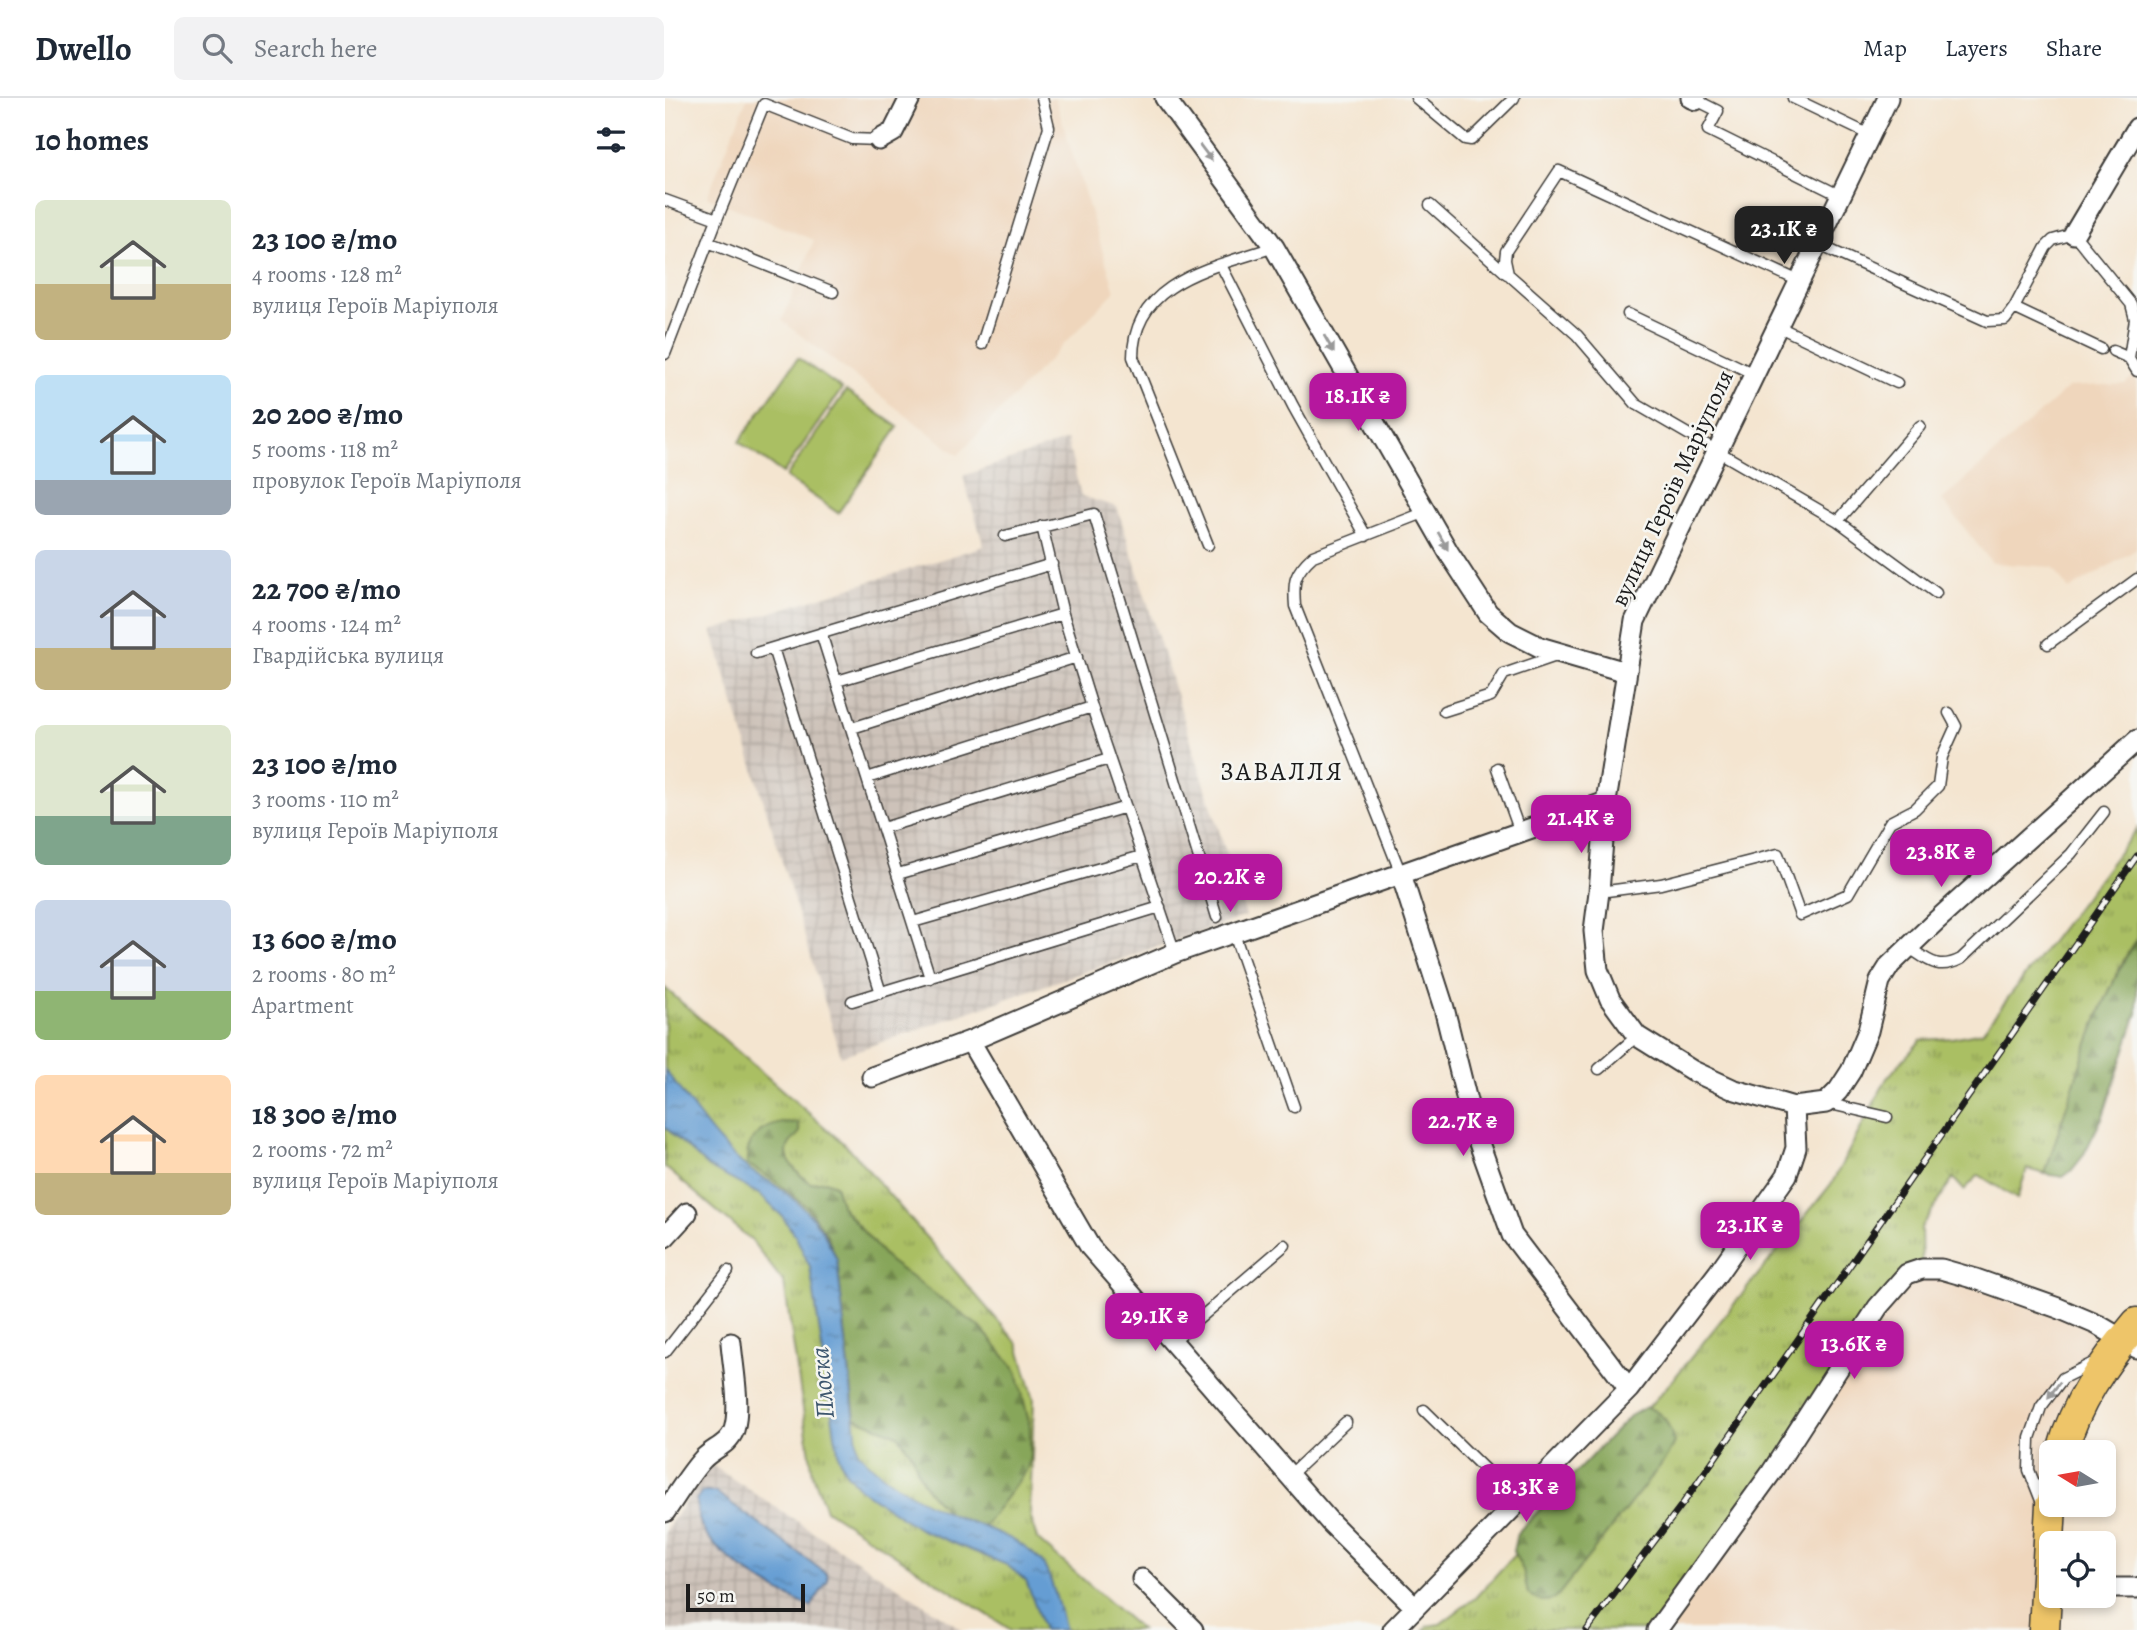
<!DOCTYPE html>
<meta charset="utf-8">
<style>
body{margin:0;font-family:Alegreya,serif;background:#f2f2f3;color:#1f2937;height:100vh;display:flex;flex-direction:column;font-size:26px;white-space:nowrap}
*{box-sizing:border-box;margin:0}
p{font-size:23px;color:#747a83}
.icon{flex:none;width:38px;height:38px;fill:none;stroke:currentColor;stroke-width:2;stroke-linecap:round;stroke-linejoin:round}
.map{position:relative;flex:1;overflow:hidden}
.side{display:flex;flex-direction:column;background:#fff;width:665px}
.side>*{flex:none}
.needle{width:46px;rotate:281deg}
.buttons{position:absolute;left:1374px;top:1342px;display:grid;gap:14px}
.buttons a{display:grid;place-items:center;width:77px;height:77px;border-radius:10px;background:#fff;box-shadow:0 4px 10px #0003;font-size:35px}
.scale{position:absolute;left:21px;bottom:18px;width:119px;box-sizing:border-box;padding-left:7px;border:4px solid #1c1c1c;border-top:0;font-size:19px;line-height:24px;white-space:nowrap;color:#1c1c1c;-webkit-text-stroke:5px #f6f6f2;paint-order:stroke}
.price{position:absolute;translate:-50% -60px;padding:0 16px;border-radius:14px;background:#b5179e;color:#fff;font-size:23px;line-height:46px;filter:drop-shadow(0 2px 4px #0008)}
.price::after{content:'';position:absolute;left:50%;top:42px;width:21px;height:16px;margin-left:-10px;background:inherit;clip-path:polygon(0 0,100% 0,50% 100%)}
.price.selected{background:#222;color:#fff}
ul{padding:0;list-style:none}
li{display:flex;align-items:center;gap:21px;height:175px;padding:0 35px}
li span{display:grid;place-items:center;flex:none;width:196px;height:140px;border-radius:10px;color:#555}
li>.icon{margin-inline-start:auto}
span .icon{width:84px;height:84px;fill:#fffc;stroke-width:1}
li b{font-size:30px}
h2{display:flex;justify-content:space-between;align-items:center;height:84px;padding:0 35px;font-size:30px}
header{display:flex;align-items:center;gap:42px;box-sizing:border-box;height:98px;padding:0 35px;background:#fff;border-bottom:2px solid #e0e1e3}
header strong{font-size:33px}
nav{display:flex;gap:38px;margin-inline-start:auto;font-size:24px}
.search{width:490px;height:63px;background:#f2f2f3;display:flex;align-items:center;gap:18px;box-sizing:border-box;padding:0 24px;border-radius:10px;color:#747a83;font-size:26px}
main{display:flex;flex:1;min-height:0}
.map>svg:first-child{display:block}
.built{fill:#efd6bc}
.industrial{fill:url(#industrial-grid)}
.grass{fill:url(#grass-tufts);stroke:#636e40;stroke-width:2}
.forest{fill:url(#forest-firs);stroke:#52613b;stroke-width:2}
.pitch{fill:#aabf64;stroke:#636e40;stroke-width:2}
.water{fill:url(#water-ripples);stroke:#405c78;stroke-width:2}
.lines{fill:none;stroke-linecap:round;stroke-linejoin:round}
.service-casing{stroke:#3c3a37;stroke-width:13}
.minor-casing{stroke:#3c3a37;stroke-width:23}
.primary-casing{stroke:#3c3a37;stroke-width:33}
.service{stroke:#fff;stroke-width:10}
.minor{stroke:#fff;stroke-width:19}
.primary{stroke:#eec569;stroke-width:30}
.rail-casing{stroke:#1c1c1c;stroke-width:7}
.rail{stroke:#f6f6f2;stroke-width:4.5;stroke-dasharray:13;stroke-linecap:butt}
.oneway{fill:#999}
.labels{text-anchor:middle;stroke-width:5;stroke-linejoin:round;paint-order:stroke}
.street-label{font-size:24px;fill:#1c1c1c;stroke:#f6f6f2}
.neighbourhood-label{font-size:26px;letter-spacing:2px;fill:#1c1c1c;stroke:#f6f6f2}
.water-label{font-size:26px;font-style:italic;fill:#3d566e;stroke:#f6f6f2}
</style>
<header>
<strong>Dwello</strong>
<div class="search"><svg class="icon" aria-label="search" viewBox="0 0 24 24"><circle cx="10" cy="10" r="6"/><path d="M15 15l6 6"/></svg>Search here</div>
<nav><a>Map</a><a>Layers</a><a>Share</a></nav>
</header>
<main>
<section class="side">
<h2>10 homes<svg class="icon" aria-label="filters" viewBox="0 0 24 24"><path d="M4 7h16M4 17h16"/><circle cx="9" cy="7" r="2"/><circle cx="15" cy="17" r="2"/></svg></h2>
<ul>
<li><span style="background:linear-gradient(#dfe7d0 60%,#c2b280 0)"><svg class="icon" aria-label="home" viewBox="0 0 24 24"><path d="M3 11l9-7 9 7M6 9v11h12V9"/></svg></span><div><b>23 100 ₴/mo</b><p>4 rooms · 128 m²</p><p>вулиця Героїв Маріуполя</p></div></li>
<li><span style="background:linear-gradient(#bfe0f5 75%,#9aa5b1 0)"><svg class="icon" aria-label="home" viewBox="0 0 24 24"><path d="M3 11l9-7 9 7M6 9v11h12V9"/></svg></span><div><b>20 200 ₴/mo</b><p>5 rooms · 118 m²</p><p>провулок Героїв Маріуполя</p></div></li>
<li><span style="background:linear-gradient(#c9d6e8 70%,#c2b280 0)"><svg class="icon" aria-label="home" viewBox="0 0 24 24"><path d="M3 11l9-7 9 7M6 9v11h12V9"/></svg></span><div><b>22 700 ₴/mo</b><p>4 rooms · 124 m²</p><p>Гвардійська вулиця</p></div></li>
<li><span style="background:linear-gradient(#dfe7d0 65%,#7fa58c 0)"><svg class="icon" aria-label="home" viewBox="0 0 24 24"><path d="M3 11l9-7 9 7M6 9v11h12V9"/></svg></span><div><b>23 100 ₴/mo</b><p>3 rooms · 110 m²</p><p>вулиця Героїв Маріуполя</p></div></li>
<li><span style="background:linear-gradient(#c9d6e8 65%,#8fb573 0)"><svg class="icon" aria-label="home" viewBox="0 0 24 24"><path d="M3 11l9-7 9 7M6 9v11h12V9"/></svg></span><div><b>13 600 ₴/mo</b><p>2 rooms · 80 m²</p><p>Apartment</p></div></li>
<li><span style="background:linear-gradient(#ffd9b3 70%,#c2b280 0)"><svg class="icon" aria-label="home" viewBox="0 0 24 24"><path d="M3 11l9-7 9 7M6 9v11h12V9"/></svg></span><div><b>18 300 ₴/mo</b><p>2 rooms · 72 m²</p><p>вулиця Героїв Маріуполя</p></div></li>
</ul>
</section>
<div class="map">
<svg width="1472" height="1532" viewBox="0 0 1472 1532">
<defs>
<pattern id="industrial-grid" width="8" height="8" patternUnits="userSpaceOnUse" patternTransform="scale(1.75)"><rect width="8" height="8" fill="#cdc2b9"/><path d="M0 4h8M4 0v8" fill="none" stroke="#afa69e"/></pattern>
<pattern id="grass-tufts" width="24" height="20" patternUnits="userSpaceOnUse" patternTransform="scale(1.75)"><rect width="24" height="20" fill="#aabf64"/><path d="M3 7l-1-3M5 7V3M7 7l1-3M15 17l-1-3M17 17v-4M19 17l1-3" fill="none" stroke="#8a9a52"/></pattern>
<pattern id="forest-firs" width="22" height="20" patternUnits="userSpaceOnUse" patternTransform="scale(1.75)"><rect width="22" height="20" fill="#87a65a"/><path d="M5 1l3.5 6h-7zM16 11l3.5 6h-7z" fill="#6e864a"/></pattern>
<pattern id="water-ripples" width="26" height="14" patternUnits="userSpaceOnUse" patternTransform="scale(1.75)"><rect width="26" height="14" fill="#659dd3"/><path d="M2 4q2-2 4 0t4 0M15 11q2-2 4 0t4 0" fill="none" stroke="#527faa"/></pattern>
</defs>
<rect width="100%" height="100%" fill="#f6f6f2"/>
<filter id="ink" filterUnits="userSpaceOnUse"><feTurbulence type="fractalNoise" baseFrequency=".0143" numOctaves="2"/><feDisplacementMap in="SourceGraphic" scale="14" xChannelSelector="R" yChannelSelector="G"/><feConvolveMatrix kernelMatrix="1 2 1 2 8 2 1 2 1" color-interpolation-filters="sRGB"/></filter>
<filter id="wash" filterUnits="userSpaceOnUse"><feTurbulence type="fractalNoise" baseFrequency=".00686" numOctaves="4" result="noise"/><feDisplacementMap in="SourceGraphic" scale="28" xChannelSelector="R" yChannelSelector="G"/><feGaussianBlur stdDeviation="1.57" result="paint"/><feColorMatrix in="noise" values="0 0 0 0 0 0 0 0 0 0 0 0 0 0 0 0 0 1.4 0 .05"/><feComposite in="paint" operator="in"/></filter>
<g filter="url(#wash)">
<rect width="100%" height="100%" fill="#f4e5d0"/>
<path class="built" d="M82,0H390L450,193L293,357L117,223L149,142L42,99Z
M1472,275V451L1404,492L1388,469L1327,465L1277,402L1404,289L1460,286Z
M1257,1171L1446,1235L1386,1359L1380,1390L1375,1492L1382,1532H992L1213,1209Z"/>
<path class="industrial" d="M402,342L416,398L452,409L581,818L176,958L47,533L319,448L298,378Z
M45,1366L298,1532H0V1434Z"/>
<path class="grass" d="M1472,731V840L1458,863L1436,911L1410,983L1380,1076L1362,1071L1352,1101L1314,1077L1299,1092L1288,1080L1256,1130L1257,1171L1242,1176L992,1532H759L762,1528L775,1526L810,1500L1007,1283L1167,1085L1222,980L1256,942L1287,940L1317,934Z
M0,890L186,1052L353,1246L369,1301L365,1416L372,1441L476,1532H346L161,1412L148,1377L119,1185L86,1142L0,1069Z"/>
<path class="forest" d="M1472,840V915L1438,1018L1418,1058L1406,1073L1398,1079L1380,1076C1406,996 1428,913 1472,840Z
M121,1024L133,1025L135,1034C132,1038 126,1043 124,1047C116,1061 135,1078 145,1085L161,1083L170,1087L177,1109L224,1163L316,1230L352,1273L365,1329V1362L361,1373L321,1426L315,1428L283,1415L263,1393L253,1374L248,1358L233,1337L190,1320L172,1162L162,1137L142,1109L110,1083L82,1066C80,1040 97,1028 121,1024Z
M981,1309C1000,1315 1004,1326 1009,1344L1002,1359L890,1501C879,1504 873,1504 863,1496L858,1472L848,1453L852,1435L965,1318Z"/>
<path class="pitch" d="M133,260L177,291L118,375L74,344Z
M181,293L233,329L173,415L121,379Z"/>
<path class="water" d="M0,972C26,1005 50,1046 84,1071C91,1077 100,1080 107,1085C140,1107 157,1126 172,1162L193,1353C215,1381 252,1401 285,1416C316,1429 350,1437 375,1462C386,1473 395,1515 400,1532H379L361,1483L342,1467L254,1431L194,1390L180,1373L174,1359L170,1337L145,1169L131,1139L117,1118L94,1096L43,1069L0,1029Z
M37,1394H51L162,1476L163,1482L146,1509C113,1495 68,1469 45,1442C35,1431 32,1416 31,1402Z"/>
</g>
<g filter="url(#ink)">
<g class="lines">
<defs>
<path id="service" d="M751,0L800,41L806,42L849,0
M1128,0L1205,37
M1031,2L1053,13L1043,32L1176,98
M0,102L52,121L0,256
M765,107L842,176
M52,121L99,6L187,41L214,42
M43,144L168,194
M1152,146L1322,223L1340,222L1349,210L1436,251
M556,167L628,308L701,438
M1134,183L894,73L841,153L840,162L843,176L912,237L971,306L1173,423L1271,495
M1349,210L1381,149L1388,142L1409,136L1466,206L1470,221L1464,260
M963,216L1089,276
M1112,228L1232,285
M317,246L384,29L377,0
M1448,253L1464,260L1472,273
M1173,423L1255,328
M377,428L398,516L427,609L510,855
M340,438L429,416L552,819
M543,447L468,259C468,182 551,169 609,149
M156,535L265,880
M1383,546L1472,481
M108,550L216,895
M91,555L387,466
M172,583L398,516
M779,613L826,598L839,576L894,557
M187,630L412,559
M832,670L855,734
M202,680L427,609
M218,730L444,661
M233,776L461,709
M736,776L630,508C628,483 629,475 648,458L761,414
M934,794L996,786L1113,756L1135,817L1183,796L1225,724L1250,711L1273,688L1277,659L1291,628L1284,615
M248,824L477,758
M569,836L629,1009
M1243,849C1263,862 1272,873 1296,861L1406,756L1439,714
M187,903L495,809
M934,971L972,938
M1161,1005L1222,1019
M507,1244L620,1147
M0,1254L63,1173
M759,1312L853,1404
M624,1378L681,1324
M1379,1410L1364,1372L1365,1340L1376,1309L1398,1280L1432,1263"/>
<path id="minor" d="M500,0L609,149L784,455L823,515L845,534L875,549L961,574
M1026,0L1031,2
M1223,0L970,523L941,704L934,794L929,833L933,872L945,901L972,938L1028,973L1067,991L1129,1009L1161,1005L1173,993L1186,973L1203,933L1215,883L1225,867L1271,823L1472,642
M214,42L228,34L245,0
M1409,136L1472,30
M736,776L779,910L809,1031L847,1137L964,1291
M305,943L425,1149L664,1423L750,1509
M207,979L305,943L510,855L941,704
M0,1139L22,1115
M0,1414C12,1397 24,1376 38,1361C49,1350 63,1347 69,1332C76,1310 68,1269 66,1245
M477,1481L528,1532
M1438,1490H1472
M728,1532L964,1291L1053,1175L1122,1077L1131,1050L1129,1009
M992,1532L1106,1375L1213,1209L1242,1176L1257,1171H1276L1311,1181L1393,1210L1433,1227L1472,1250"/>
<path id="primary" d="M1397,1354C1410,1305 1440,1263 1472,1225
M1379,1532L1386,1407"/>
</defs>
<use href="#service" class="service-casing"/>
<use href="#minor" class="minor-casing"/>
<use href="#primary" class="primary-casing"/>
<use href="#service" class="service"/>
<use href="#minor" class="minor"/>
<use href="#primary" class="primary"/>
<defs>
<path id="rail" d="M922,1532L1019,1404L1472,758"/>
</defs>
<use href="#rail" class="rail-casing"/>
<use href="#rail" class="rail"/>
</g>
<defs><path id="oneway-solid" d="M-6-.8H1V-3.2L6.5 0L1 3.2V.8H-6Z" transform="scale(1.75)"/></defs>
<g class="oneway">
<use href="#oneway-solid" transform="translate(541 55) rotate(53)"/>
<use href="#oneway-solid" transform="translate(664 246) rotate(60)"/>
<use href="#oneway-solid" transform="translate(778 443) rotate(61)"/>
<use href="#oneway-solid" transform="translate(1389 1292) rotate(127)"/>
</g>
</g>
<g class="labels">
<g class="street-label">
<text transform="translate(1007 390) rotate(-65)" y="8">вулиця Героїв Маріуполя</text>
</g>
<g class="neighbourhood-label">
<text x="617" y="682">ЗАВАЛЛЯ</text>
</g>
<g class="water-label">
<text transform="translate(157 1285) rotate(-95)" y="9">Плоска</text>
</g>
</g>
</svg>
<div class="buttons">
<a><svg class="needle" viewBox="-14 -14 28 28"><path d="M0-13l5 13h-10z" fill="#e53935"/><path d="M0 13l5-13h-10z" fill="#747a83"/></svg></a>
<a><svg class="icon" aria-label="locate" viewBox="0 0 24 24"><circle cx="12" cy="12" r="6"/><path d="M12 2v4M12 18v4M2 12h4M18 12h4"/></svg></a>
</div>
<div class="scale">50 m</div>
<b class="price selected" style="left:1119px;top:168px">23.1K ₴</b>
<b class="price" style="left:693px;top:335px">18.1K ₴</b>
<b class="price" style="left:916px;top:757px">21.4K ₴</b>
<b class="price" style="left:1276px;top:791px">23.8K ₴</b>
<b class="price" style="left:565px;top:816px">20.2K ₴</b>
<b class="price" style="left:798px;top:1060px">22.7K ₴</b>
<b class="price" style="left:1085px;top:1164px">23.1K ₴</b>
<b class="price" style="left:490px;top:1255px">29.1K ₴</b>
<b class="price" style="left:1189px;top:1283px">13.6K ₴</b>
<b class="price" style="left:861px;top:1426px">18.3K ₴</b>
</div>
</main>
